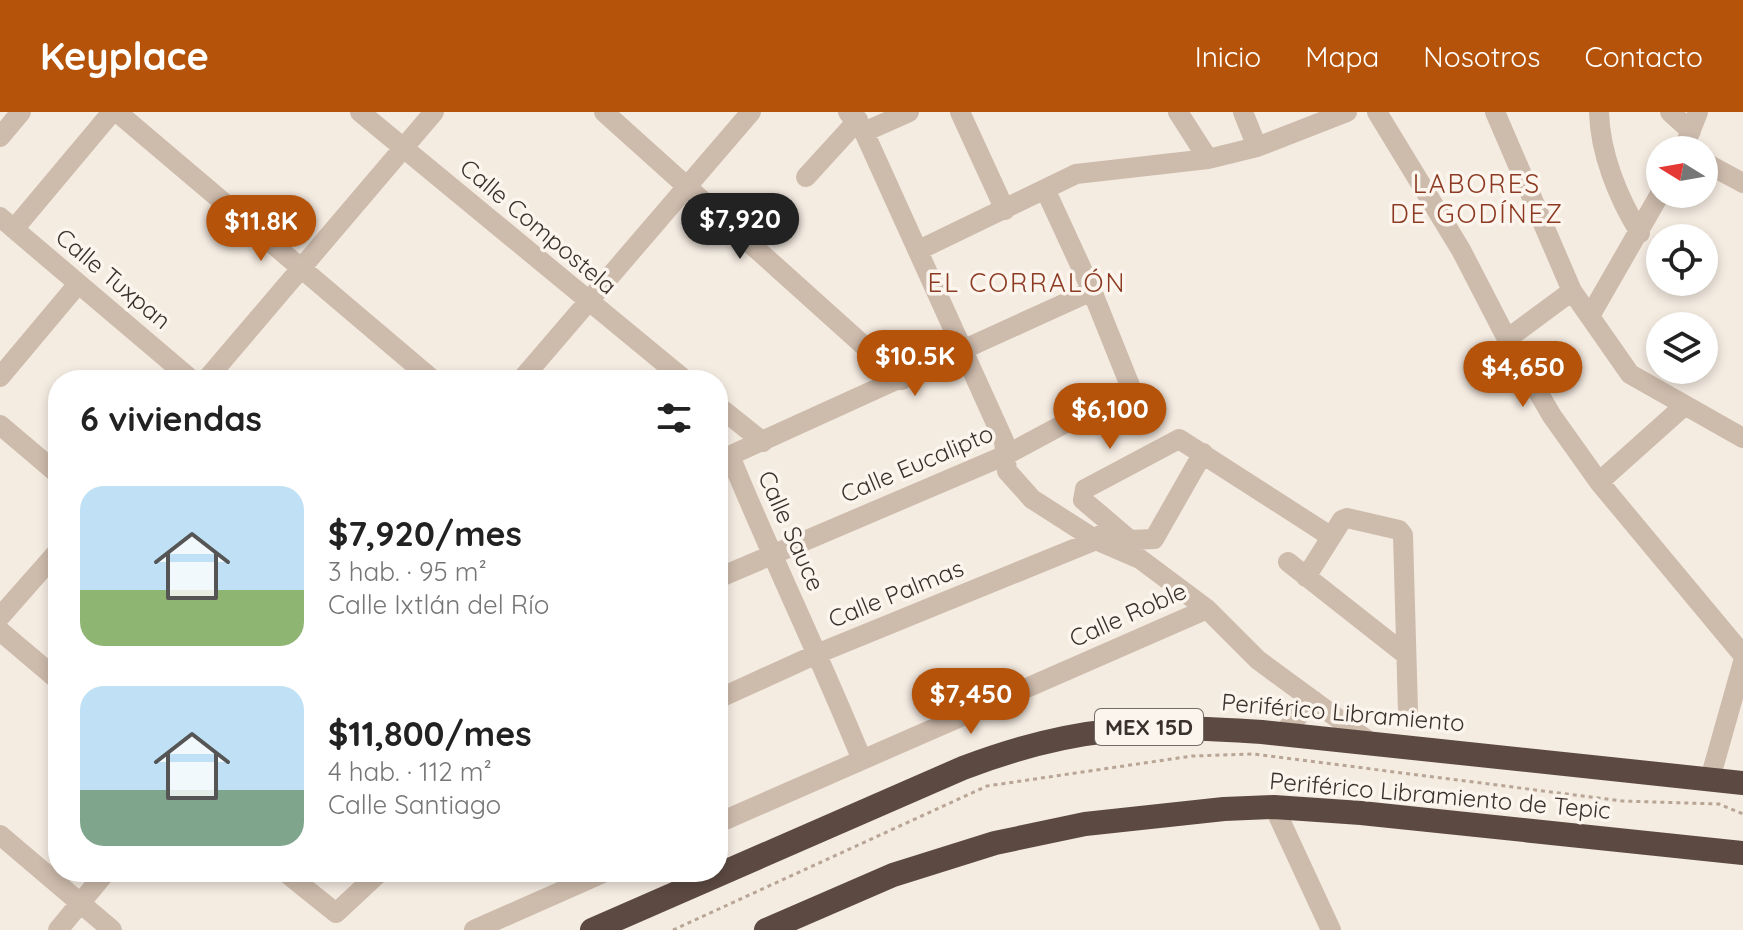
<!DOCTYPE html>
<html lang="es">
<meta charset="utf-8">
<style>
body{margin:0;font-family:Quicksand,sans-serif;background:#f2f2f2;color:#222;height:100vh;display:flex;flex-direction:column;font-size:30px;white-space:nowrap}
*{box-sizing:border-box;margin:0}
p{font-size:26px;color:#767676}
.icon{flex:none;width:44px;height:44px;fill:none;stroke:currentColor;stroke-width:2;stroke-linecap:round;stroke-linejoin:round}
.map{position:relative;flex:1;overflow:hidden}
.side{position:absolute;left:48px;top:258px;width:680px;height:512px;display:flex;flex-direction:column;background:#fff;border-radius:32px;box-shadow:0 4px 12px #0003}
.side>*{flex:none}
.needle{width:52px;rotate:281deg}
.fabs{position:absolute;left:1646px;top:24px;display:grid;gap:16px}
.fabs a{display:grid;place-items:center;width:72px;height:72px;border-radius:50%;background:#fff;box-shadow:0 4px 12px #0003;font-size:40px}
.price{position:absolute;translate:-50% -68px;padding:0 18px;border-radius:28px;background:#b45309;color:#fff;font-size:26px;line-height:52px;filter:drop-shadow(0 2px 4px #0008)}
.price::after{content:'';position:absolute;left:50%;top:48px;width:24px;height:18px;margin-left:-12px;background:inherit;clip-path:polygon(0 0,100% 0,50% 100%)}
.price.selected{background:#222;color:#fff}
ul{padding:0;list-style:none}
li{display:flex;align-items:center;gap:24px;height:200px;padding:0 32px}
li span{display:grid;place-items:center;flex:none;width:224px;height:160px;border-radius:24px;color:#555}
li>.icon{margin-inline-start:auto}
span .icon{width:96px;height:96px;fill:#fffc;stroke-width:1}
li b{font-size:34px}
h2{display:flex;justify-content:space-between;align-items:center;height:96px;padding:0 32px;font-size:34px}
header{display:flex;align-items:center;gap:48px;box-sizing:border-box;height:112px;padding:0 40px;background:#b45309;color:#fff}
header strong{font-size:38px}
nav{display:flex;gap:44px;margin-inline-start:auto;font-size:28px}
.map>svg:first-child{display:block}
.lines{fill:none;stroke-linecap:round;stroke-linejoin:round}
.path{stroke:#b9a596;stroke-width:3;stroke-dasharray:4 4;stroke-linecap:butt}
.minor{stroke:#cdbbac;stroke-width:20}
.highway{stroke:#5c4a42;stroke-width:24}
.labels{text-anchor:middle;stroke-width:7;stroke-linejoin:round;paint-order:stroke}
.shield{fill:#fbf5ee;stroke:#756b66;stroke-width:2}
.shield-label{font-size:22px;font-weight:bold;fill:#3b302b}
.street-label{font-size:24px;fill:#3b302b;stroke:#fbf5ee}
.neighbourhood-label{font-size:26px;letter-spacing:2px;fill:#8c3b22;stroke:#fbf5ee}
</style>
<header>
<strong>Keyplace</strong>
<nav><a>Inicio</a><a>Mapa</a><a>Nosotros</a><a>Contacto</a></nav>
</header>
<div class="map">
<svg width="1743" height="818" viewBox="0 0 1743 818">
<rect width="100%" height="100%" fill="#f4ebe1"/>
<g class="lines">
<path class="path" d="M673,818L987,674L1192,644L1254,642L1622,689L1719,692L1743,702"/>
<path class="minor" d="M117,0L433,268
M360,0L685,268
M604,0L902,268
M848,0L864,20L1004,329L1007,359L1032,387L1096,428L1140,447L1207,497L1258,548L1370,630
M960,0L1005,98
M1178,0L1208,47
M1243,0L1257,35
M1377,0L1461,138L1507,227L1552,304L1599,370L1743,543
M1495,0L1572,179L1630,262L1743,326
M1599,0C1600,41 1618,86 1640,121
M1670,0L1691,19
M864,20L909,0
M0,25L21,0
M1683,38L1698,0
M1704,50L1743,71
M806,65L858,8
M0,105L192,268
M14,117L112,0
M919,138L1076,62L1208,47L1257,35L1347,0
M1590,204L1660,82
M1507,227L1572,179
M0,265L78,172
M206,268L434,0
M521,268L751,0
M718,294L763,330
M0,313L58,362
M1203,341L1154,427L1130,428L1083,388L1085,377L1179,327L1330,424
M730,344C772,446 820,545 862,648
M718,349L1092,179
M1599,370L1684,294
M1288,450L1406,543
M1306,465L1342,408L1347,406L1399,418L1403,423L1408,599
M718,466L1006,343L1131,276L1092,179L1045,77
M0,505L58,439
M0,519L58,568
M718,587L819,541L1096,428L1103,421
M1282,622L1313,588
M1710,667L1743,550
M1274,695L1331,818
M718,711L1207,497
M0,723L112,818
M285,760L336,801L380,760
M58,818L106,760
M474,818L605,760"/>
<path class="highway" d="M592,818L963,656C1076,613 1143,612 1262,620L1743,671
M766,818L893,763L995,731L1085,712L1224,697L1274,695L1361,701L1743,741"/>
</g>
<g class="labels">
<rect class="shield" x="1095" y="597" width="108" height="36" rx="6"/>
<g class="shield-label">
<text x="1149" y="623">MEX 15D</text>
</g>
<g class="street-label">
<text transform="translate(538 115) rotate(40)" y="8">Calle Compostela</text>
<text transform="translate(113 167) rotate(40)" y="8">Calle Tuxpan</text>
<text transform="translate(917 352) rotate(-23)" y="8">Calle Eucalipto</text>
<text transform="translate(791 419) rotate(66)" y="8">Calle Sauce</text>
<text transform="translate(896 482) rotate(-22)" y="8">Calle Palmas</text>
<text transform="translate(1128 503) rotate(-24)" y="8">Calle Roble</text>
<text transform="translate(1343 601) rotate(5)" y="8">Periférico Libramiento</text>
<text transform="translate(1440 684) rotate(5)" y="8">Periférico Libramiento de Tepic</text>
</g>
<g class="neighbourhood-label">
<text x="1477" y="81">LABORES<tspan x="1477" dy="30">DE GODÍNEZ</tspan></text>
<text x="1027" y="180">EL CORRALÓN</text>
</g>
</g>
</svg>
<div class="fabs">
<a><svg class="needle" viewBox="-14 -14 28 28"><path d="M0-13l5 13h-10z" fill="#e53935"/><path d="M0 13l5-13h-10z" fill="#767676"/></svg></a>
<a><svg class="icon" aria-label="locate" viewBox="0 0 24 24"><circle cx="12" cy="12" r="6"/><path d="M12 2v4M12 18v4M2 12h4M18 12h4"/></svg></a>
<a><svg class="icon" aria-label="layers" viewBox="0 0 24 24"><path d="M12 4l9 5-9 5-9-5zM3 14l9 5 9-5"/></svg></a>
</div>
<b class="price selected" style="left:740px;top:149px">$7,920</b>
<b class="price" style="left:261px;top:151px">$11.8K</b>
<b class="price" style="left:915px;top:286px">$10.5K</b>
<b class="price" style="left:1523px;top:297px">$4,650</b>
<b class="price" style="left:1110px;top:339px">$6,100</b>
<b class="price" style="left:971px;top:624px">$7,450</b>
<section class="side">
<h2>6 viviendas<svg class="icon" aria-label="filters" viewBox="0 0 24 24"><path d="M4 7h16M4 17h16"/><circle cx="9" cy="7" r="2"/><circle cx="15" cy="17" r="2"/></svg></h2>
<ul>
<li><span style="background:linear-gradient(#bfe0f5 65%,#8fb573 0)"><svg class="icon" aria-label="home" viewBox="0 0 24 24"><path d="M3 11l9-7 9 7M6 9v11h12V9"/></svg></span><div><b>$7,920/mes</b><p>3 hab. · 95 m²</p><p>Calle Ixtlán del Río</p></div></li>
<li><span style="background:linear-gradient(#bfe0f5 65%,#7fa58c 0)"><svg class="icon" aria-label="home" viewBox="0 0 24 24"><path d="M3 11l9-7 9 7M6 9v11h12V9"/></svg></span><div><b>$11,800/mes</b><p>4 hab. · 112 m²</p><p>Calle Santiago</p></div></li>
</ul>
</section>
</div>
